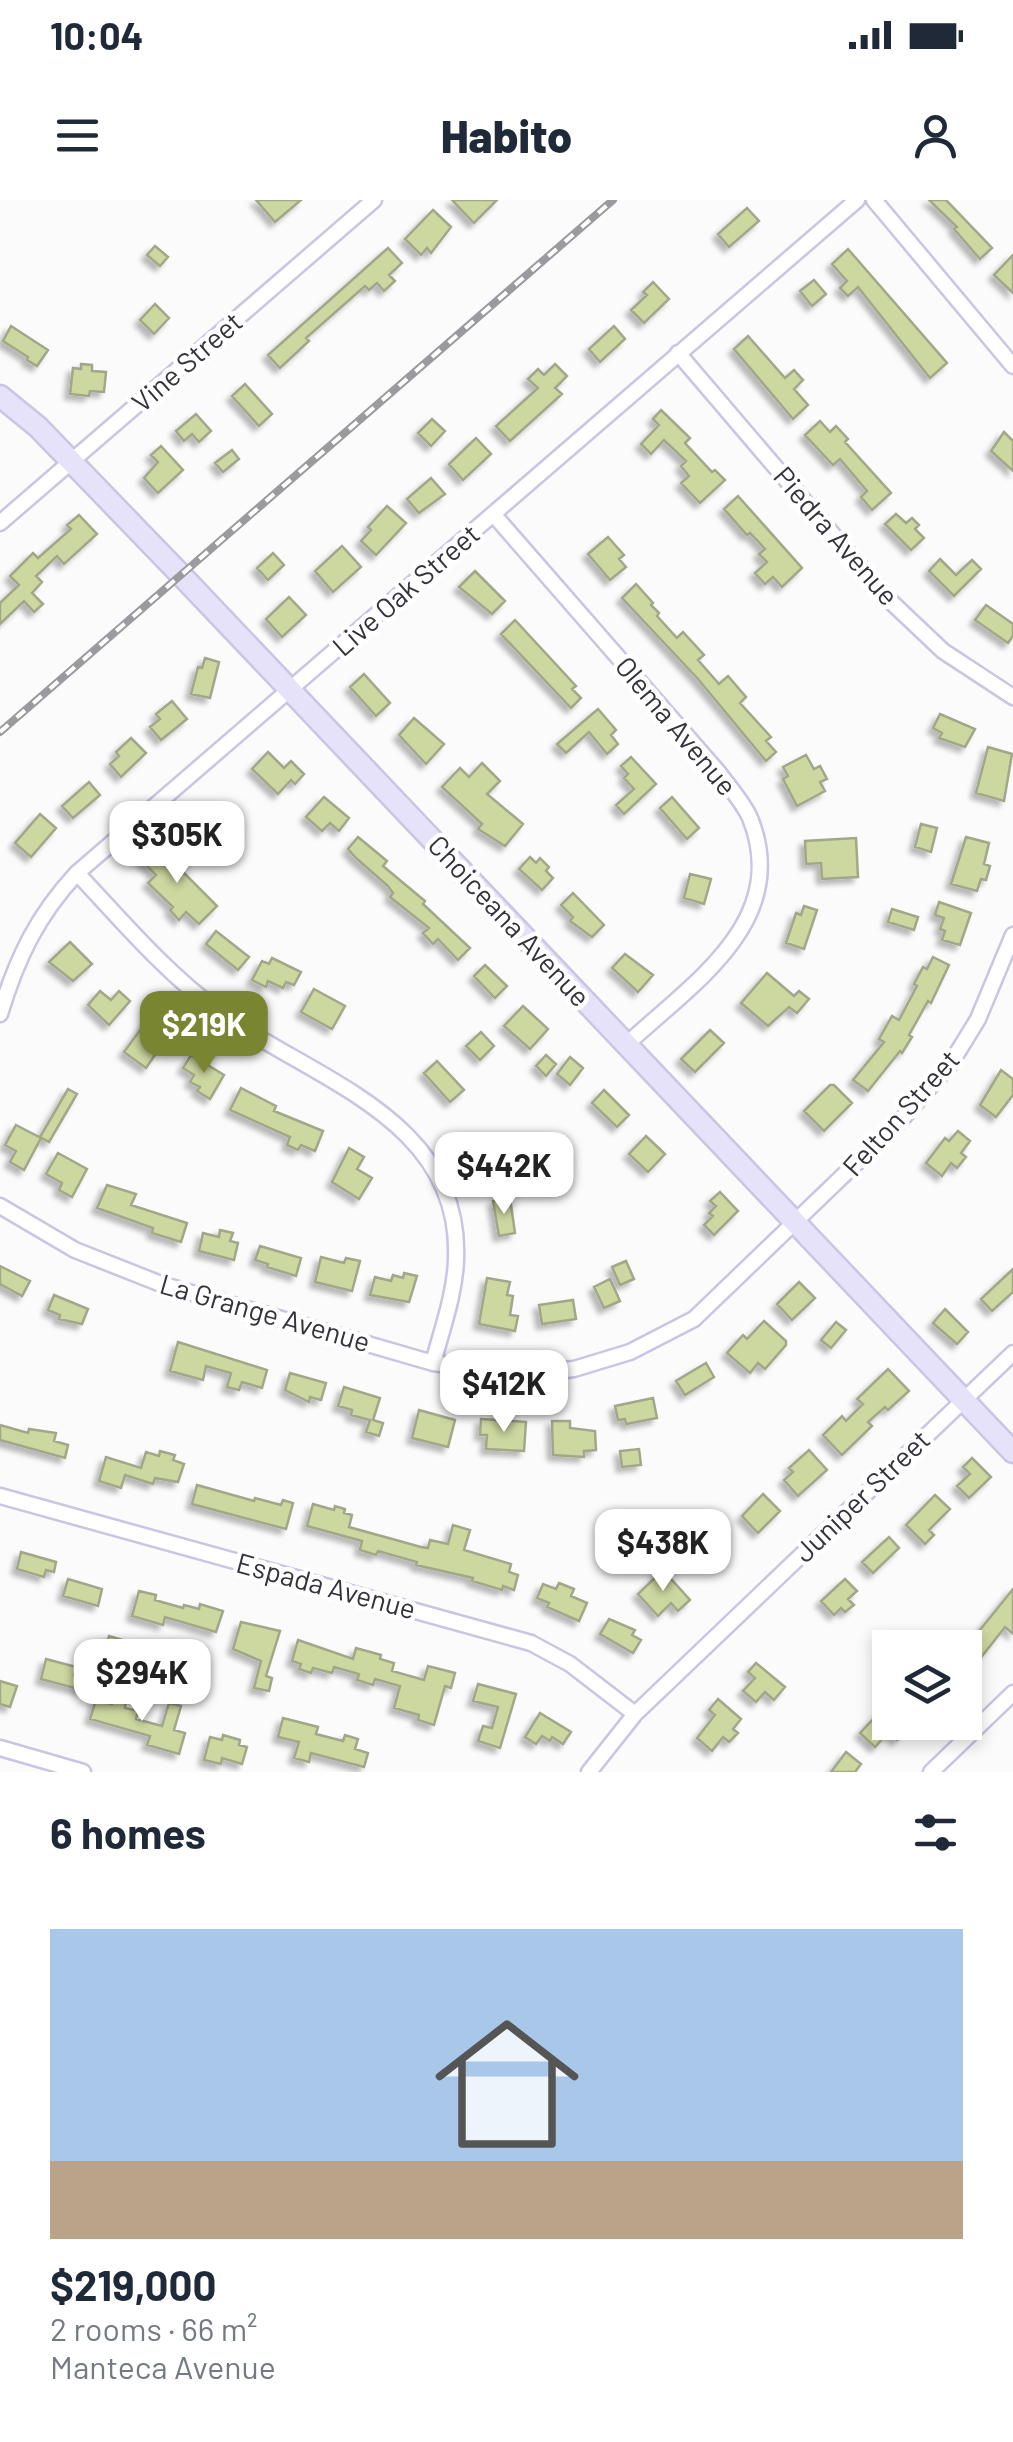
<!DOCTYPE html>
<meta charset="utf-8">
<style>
body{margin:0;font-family:Barlow,sans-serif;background:#f6f6f7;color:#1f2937;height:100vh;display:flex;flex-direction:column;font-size:38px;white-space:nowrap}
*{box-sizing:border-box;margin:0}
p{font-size:32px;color:#747a83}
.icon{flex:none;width:55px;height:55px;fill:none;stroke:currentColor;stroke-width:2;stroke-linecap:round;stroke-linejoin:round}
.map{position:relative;height:1572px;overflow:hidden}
.details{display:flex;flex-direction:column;background:#fff;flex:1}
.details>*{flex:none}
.controls{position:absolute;left:872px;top:1430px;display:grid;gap:20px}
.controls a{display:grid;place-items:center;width:110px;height:110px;border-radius:0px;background:#fff;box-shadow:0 5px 15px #0003;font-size:50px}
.price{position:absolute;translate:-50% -85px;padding:0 22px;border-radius:20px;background:#fff;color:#222;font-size:32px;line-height:65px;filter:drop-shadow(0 2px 5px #0008)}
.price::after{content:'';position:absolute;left:50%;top:60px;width:30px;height:22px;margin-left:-15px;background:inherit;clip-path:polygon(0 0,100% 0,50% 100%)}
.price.current{background:#7a8532;color:#fff}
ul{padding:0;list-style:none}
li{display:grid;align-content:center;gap:20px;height:530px;padding:0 50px}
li+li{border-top:2px solid #e0e1e3}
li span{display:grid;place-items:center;height:310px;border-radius:0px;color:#555}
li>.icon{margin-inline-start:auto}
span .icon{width:180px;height:180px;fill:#fffc;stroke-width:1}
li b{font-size:42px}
h2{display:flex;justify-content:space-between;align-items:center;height:120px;padding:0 50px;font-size:42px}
.status{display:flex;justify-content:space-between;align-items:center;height:70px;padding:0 50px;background:#fff;direction:ltr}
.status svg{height:28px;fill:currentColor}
header{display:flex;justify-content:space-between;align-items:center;height:130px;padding:0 50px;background:#fff;font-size:45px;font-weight:800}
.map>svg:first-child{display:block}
.building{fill:#cdd7a0;stroke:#a2a78a;stroke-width:2.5;filter:url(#shadow)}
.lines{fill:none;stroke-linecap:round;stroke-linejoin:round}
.street-casing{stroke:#c9c5e3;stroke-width:19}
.secondary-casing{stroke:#c9c5e3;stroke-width:25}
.street{stroke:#fff;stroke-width:14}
.secondary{stroke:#e6e2f9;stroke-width:20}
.rail-casing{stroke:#9a9a9f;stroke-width:8}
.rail{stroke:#fff;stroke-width:4;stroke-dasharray:11;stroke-linecap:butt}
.labels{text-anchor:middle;stroke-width:9;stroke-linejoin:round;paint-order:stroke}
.street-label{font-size:28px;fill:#33323d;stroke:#fff}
</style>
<div class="status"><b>10:04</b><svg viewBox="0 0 49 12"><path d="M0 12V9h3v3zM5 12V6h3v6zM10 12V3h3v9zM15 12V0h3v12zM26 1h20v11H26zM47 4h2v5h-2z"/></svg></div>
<header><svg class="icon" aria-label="menu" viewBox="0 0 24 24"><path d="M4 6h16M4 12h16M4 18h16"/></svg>Habito<svg class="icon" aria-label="person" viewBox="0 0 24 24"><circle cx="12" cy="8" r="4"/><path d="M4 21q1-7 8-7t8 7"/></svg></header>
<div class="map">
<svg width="1013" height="1572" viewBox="0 0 1013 1572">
<defs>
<filter id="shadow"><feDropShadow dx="-5" dy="5" stdDeviation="2.5" flood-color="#0004"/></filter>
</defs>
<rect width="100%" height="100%" fill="#fbfbfb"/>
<path class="building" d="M256,0H301L275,22Z
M452,0H497L474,23Z
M929,0H946L992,48L980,59L954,29L957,27Z
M747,8L759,21L729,47L718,34Z
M433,10L451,27L431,53L427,48L421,55L405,39Z
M155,46L168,57L160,66L147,55Z
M388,48L402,63L389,75L395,81L384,91L377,83L369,90L365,86L306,138L309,141L280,168L268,155Z
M848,49L947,163L930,178L858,87L848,96L840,88L847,81L832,64Z
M1013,55V93L994,75Z
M814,80L826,94L812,106L800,91Z
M653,82L669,99L644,123L631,110L647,95L643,92Z
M155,104L169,118L154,134L140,120Z
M11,126L48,150L37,166L27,160L28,157L3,141Z
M614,126L625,139L600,162L589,149Z
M748,136L785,178L794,170L803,180L794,189L808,205L793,219L734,149Z
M81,164L92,165V171L106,172L104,192L90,191L89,196L70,194L73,168L81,169Z
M555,164L567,176L555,188L562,194L510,241L496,226L538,188L528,179L538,169L544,175Z
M245,184L272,214L259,226L232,196Z
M661,210L690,238L685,243L712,272L715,270L725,280L700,303L681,283L689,276L681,266L686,261L664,240L651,254L641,244L659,225L653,219Z
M196,214L211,231L199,242L192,234L184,241L176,231Z
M432,219L445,231L431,246L418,233Z
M820,221L830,232L836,226L848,239L845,242L891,293L872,310L861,297L867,291L840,259L833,265L805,235Z
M1004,232L1013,241V271L991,251Z
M476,238L491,254L463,280L449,264Z
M161,246L183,270L158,293L144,278L158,262L151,255Z
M232,250L239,259L223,272L215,263Z
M431,278L445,294L419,313L407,299Z
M738,296L802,368L782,387L773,377L765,384L755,373L767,362L759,354L765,349L750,333L747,335L724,309Z
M387,306L406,323L376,355L361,341L371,330L368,327Z
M896,314L906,323L912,318L919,325L915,329L924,338L911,350L885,324Z
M79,315L97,334L64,364L57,356L36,376L42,382L32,393L43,404L34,412L24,401L0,424V403L19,385L10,376L33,353L38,358L71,329L67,325Z
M608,337L624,355L619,359L626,367L610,380L588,354Z
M342,346L361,367L333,392L315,371Z
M273,353L284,365L268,380L257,368Z
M940,359L956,375L972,360L981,369L954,396L929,371Z
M475,371L505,401L492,414L459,387Z
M636,384L653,403L651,405L659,413L657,416L677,438L683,432L704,455L698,460L719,484L728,476L746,497L740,503L771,537L766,541L776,552L766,561L698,479L622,398Z
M289,397L306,415L282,437L266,419Z
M986,405L1013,424V436L1008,443L975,420Z
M515,420L576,486L572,489L581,498L571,508L501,434Z
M205,458L219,462L210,498L191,494L198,467L202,468Z
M364,474L390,503L376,516L350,487Z
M172,501L187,519L161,540L150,527L160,519L156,514Z
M598,509L616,530L611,535L618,544L607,554L589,532L566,553L557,544Z
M940,514L975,529L965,547L939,538L942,533L933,528Z
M414,518L444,544L426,564L399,535Z
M131,538L146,553L121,577L110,564L119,556L116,552Z
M988,547L1012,554L1004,601L976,593Z
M268,552L284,568L291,561L304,574L295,584L291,580L278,594L252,569Z
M806,555L814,569L820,566L827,579L820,582L825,591L797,606L783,579L788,576L783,567Z
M631,557L656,584L624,614L616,605L634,589L624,578L628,574L621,566Z
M482,563L500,581L487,594L523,624L505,646L478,629L482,624L442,587L460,568L469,577Z
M89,582L100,595L73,618L62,606Z
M324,597L349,618L339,631L330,623L322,631L306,617Z
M672,597L699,628L687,639L660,608Z
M40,614L56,628L31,657L15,643Z
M921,624L937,628L931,652L915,647Z
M358,637L387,661L383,666L425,701L423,704L470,748L458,760L438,739L433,744L423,733L429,728L390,697L393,693L388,686L356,658L348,649Z
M966,637L989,643L984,664L990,666L986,680L981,679L977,691L951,684Z
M856,638L858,677L822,679L821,663L806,664L805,641Z
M157,644L165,652L170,646L178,654L172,661L217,706L199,724L186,712L179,720L170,710L173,707L148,683L156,675L141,660Z
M530,657L536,663L540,658L549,667L546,671L553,678L542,690L519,669Z
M690,674L711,679L704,704L684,698Z
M573,693L604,725L592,737L570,721L573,717L561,705Z
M939,702L971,713L960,745L942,740L945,731L940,729L944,718L935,715Z
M804,706L817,710L804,749L786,743L796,713L801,715Z
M892,709L918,717L914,730L888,722Z
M216,731L249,757L238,770L206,744Z
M70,742L92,764L73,781L49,762Z
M625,754L653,775L638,792L612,768Z
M933,757L949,765L931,803L928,801L909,835L912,837L902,853L900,851L868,891L853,880L884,842L879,839L892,816L899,820L917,786L914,784L923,767L927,769Z
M272,758L301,772L294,785L286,782L283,788L268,781L266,787L252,780L262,761L269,764Z
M485,765L507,786L495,798L474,776Z
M767,773L794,796L799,791L809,799L797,813L789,807L768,826L741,803Z
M314,789L345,806L332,829L301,812Z
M100,791L111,800L119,791L130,801L109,825L88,805Z
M523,806L548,829L530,849L504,826Z
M149,818L161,827L152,840L161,846L146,868L124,852Z
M710,830L724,843L695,872L681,859Z
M481,832L494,846L480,860L466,846Z
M191,855L224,875L210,899L197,891L200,887L190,882L194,875L183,868Z
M546,855L556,864L546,876L536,866Z
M570,857L583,868L570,885L557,874Z
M437,861L464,890L450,902L424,873Z
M1001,870L1013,879V895L996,917L980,905Z
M830,885H834L852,903L824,931L804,911Z
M241,888L276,906L274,911L323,931L315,951L301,945L298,950L287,945L290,937L230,910Z
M68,889L77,894L49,942L40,937Z
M604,890L629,915L617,927L592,903Z
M16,925L41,938L24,970L10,962L16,951L5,945Z
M958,931L970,941L961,953L966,957L957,968L951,963L942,976L926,963L945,938L949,941Z
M480,934L487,948L497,943L499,948L508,943L514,955L481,972L466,941Z
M646,936L665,954L648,972L629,954Z
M349,948L364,957L357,969L372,978L359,999L332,982Z
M58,953L87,969L72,997L59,990L62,983L46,974Z
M107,985L136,994L131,1005L187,1023L181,1042L152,1033L153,1028L97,1008Z
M720,992L738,1011L714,1035L704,1025L713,1016L709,1013L716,1006L710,1001Z
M510,998L515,1033L499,1036L493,1001Z
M220,1030L233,1033L230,1041L238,1043L234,1060L199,1051L203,1033L219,1037Z
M260,1046L301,1058L296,1076L267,1067L268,1064L255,1060Z
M321,1057L344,1063L346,1058L360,1061L352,1091L315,1082Z
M626,1061L634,1079L620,1085L612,1067Z
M0,1066L30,1081L22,1096L0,1084Z
M1013,1069V1092L992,1111L981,1099Z
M404,1073L417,1076L409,1102L370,1095L375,1077L391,1081L393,1075L403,1078Z
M487,1078L510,1082L507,1095L513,1096L510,1115L518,1116L515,1131L479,1124Z
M610,1079L620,1101L604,1108L594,1087Z
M799,1082L815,1098L792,1120L777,1104Z
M54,1095L88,1109L82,1124L59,1119L60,1115L48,1110Z
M573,1100L576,1119L542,1124L539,1105Z
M945,1109L968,1132L957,1144L933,1123Z
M764,1121L786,1141V1145L765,1169L758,1163L750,1173L727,1153L743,1135L747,1139Z
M836,1122L846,1130L831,1148L821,1140Z
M178,1142L267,1170L262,1188L242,1182L239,1190L227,1187L231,1173L206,1166L203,1180L170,1171Z
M706,1163L714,1177L685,1195L676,1181Z
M888,1169L909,1191L888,1210L885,1207L868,1222L872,1226L842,1255L823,1235L842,1216L846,1221L863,1204L857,1199Z
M290,1173L326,1183L321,1200L310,1197L309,1202L285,1190Z
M344,1187L380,1198L373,1220L383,1223L379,1236L366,1232L370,1220L351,1215L352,1210L338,1206Z
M653,1198L657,1218L626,1224L625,1219L618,1220L615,1206Z
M419,1210L455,1220L448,1247L412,1238Z
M481,1219L526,1222L524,1251L486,1249L487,1235H480Z
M552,1221H570V1228L595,1231L596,1250L584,1251V1257L553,1255Z
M0,1225L28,1233L29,1229L56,1233L54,1241L68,1245L65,1258L0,1240Z
M639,1249L641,1265L622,1267L620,1251Z
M809,1250L827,1270L798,1296L784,1280L793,1272L789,1268Z
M160,1251L175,1255L173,1260L184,1264L178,1282L155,1278L153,1284L125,1275L121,1288L99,1281L106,1257L141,1268L146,1252L159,1256Z
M972,1258L991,1277L969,1298L957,1286L970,1274L963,1267Z
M197,1285L254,1301L255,1298L281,1305L283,1300L293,1303L286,1329L192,1304Z
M763,1294L780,1311L758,1333L742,1316Z
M935,1295L950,1309L929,1330L934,1335L925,1344L906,1325Z
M313,1304L334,1310L335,1306L345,1309L344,1313L352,1315L349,1327L421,1347L428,1348L430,1340L448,1344L453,1325L470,1330L464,1350L511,1364L509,1372L518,1375L514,1390L503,1386L502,1390L472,1381L473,1378L416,1365L417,1362L378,1351L376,1355L360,1350L362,1341L307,1326Z
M889,1337L899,1348L873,1373L862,1362Z
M21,1352L56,1362L54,1372L46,1370L44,1377L17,1369Z
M663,1370L690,1400L678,1411L671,1403L658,1416L638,1394Z
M68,1379L102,1389L98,1406L63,1396Z
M845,1379L857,1391L848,1399L854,1405L845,1412L841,1408L834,1415L821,1401Z
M559,1383L574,1389L571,1396L587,1403L579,1421L547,1407L549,1403L537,1398L543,1384L556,1389Z
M1013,1389V1434L1005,1427L971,1470L965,1466L963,1440L970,1432L975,1436Z
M139,1391L156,1395L155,1400L183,1408L184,1405L199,1409L200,1404L223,1411L216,1432L165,1417L163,1425L132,1416Z
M609,1419L635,1430L632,1435L641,1440L633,1453L600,1434Z
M241,1422L280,1431L266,1476L272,1478L269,1491L254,1488L261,1461L233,1449Z
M109,1436L126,1441L122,1455L105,1450Z
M298,1440L353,1459L356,1448L381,1455L380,1459L394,1463L392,1471L424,1480L428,1466L455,1473L451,1488L445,1486L434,1525L418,1520L419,1515L394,1508L400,1486L375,1479L373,1485L357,1480L359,1474L334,1467L332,1473L313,1468L311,1473L299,1469L301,1464L292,1461Z
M46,1459L76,1467L74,1475L85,1478L82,1490L41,1479Z
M756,1463L785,1487L774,1500L765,1492L756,1502L743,1491L755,1478L748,1472Z
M0,1481L17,1486L10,1507L0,1504Z
M478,1484L516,1494L500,1548L478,1541L483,1526L492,1528L498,1507L473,1501Z
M114,1498L126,1501L125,1508L138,1511L136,1519L162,1526L169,1503L181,1506L174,1530L185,1533L179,1554L147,1545L150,1536L90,1519L96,1500L112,1504Z
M718,1499L741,1519L733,1529L738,1533L729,1542L723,1537L712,1551L697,1538L715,1515L709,1510Z
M882,1510L890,1517V1522H914L897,1540L888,1533L875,1547L860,1533Z
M540,1513L571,1532L563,1544L552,1537L550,1541L542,1536L536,1544L525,1537Z
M283,1518L318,1527L316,1534L343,1541L345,1535L358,1539L355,1549L368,1553L364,1567L311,1553L309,1562L294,1558L299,1542L278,1537Z
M223,1535L240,1540L239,1545L247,1547L242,1564L222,1558L221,1564L204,1560L210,1537L222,1540Z
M846,1552L861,1564L855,1572H831Z"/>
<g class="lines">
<defs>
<path id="street" d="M874,0L1013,166
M678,153L887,398L943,451L1013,497
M494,315L719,573C729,587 743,602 750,618C792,722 691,784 626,845
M0,323L374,0
M77,673C122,721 165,772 218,811C310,879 462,917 456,1059C455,1094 442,1129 433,1163
M0,814C17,758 37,716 77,673L857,0
M0,1006L75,1050L161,1084L433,1163L521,1175L574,1169L630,1152L694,1119L902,919L951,863L978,819L1013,735
M0,1296L531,1443L570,1464L635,1514
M0,1548L83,1572
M589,1572L635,1514L1013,1153
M931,1572L1013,1493"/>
<path id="secondary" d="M0,196L38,227L181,375L1013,1252"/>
</defs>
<use href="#street" class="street-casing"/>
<use href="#secondary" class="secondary-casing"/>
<use href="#street" class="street"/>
<use href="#secondary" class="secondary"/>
<defs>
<path id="rail" d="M0,532L613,0"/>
</defs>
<use href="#rail" class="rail-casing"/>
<use href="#rail" class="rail"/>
</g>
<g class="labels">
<g class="street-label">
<text transform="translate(187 162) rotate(-41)" y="10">Vine Street</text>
<text transform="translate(836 336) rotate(49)" y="10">Piedra Avenue</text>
<text transform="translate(406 390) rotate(-41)" y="10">Live Oak Street</text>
<text transform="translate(676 526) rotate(50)" y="10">Olema Avenue</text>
<text transform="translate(509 721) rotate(47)" y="10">Choiceana Avenue</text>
<text transform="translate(901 913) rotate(-48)" y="10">Felton Street</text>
<text transform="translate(265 1113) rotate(16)" y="10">La Grange Avenue</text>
<text transform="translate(862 1296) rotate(-44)" y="10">Juniper Street</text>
<text transform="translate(326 1386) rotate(15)" y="10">Espada Avenue</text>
</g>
</g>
</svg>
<div class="controls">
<a><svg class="icon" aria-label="layers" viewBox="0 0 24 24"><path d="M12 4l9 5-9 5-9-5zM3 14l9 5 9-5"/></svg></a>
</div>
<b class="price" style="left:177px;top:686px">$305K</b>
<b class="price current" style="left:204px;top:876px">$219K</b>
<b class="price" style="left:504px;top:1017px">$442K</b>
<b class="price" style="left:504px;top:1235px">$412K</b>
<b class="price" style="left:663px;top:1394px">$438K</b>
<b class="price" style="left:142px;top:1524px">$294K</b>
</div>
<section class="details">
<h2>6 homes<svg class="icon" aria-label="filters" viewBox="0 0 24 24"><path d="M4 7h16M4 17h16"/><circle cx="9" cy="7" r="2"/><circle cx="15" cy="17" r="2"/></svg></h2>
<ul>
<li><span style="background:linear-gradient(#a9c7e8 75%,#b9a48a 0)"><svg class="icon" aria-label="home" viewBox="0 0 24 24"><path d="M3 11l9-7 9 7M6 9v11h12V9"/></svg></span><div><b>$219,000</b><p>2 rooms · 66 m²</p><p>Manteca Avenue</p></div></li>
</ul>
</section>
